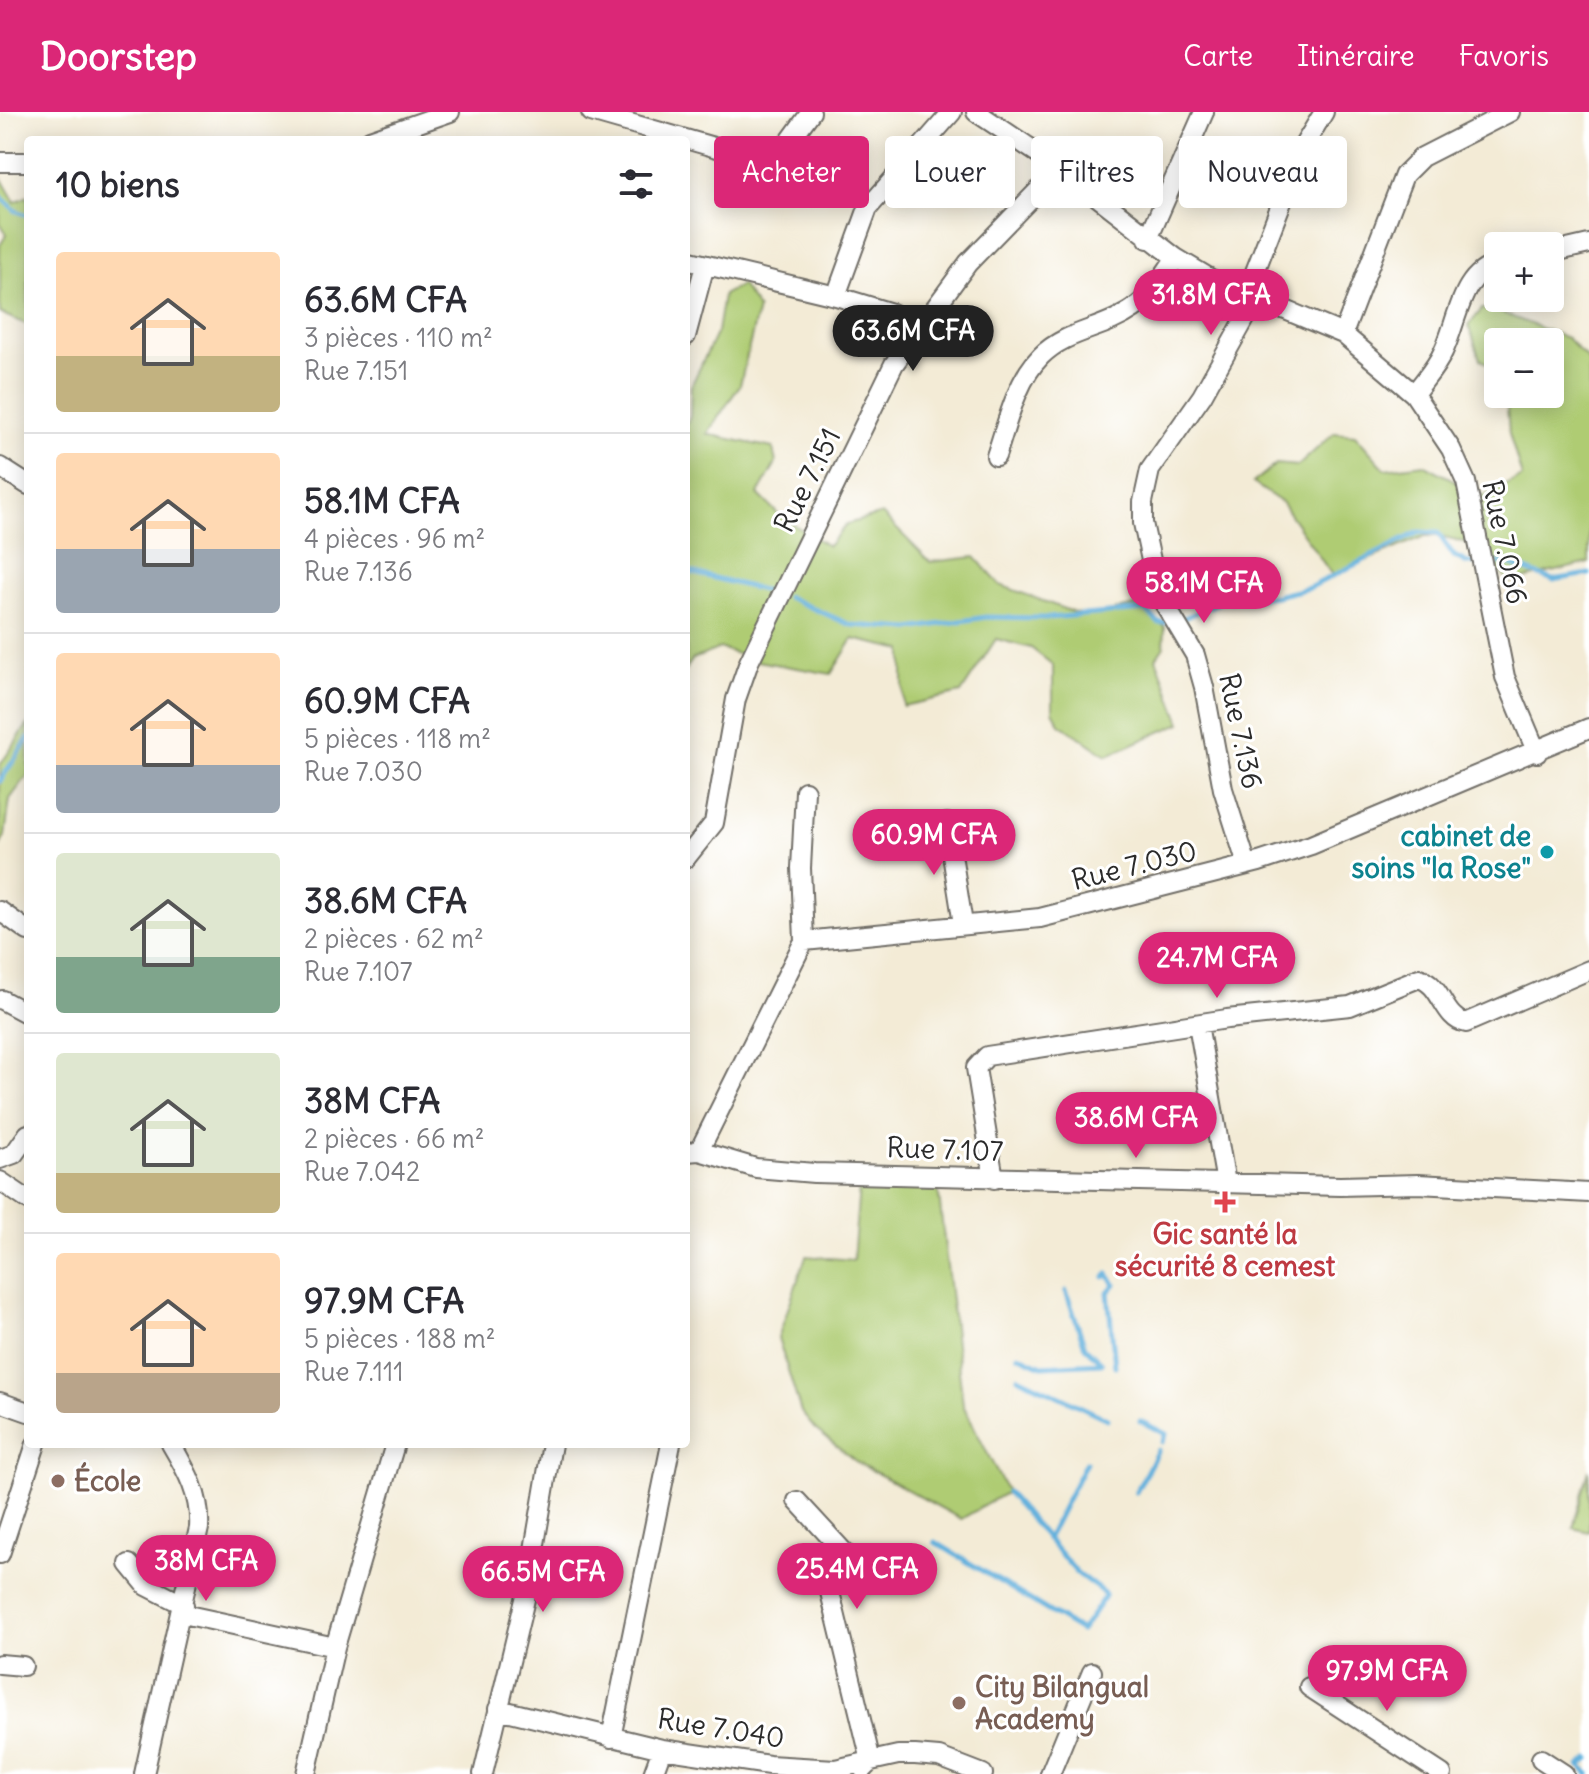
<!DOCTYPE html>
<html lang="fr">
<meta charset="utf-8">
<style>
body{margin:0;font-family:Delius,sans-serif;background:#f7f7f7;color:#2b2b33;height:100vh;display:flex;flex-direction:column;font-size:30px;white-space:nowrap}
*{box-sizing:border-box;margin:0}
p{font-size:26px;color:#7c7c81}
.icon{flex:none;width:44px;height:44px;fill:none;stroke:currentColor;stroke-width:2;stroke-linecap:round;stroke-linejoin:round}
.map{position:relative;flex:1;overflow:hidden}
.sheet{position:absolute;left:24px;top:24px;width:666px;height:1312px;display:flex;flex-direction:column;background:#fff;border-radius:8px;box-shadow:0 4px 20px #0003}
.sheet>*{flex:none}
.hud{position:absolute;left:714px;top:24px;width:754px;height:72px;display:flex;gap:16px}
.controls{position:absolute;left:1484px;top:120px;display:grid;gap:16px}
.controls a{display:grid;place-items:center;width:80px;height:80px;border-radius:8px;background:#fff;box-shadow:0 4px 20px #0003;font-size:40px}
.price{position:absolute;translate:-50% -68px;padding:0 18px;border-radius:28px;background:#db2777;color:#fff;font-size:26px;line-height:52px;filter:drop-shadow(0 2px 4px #0008)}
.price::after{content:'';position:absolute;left:50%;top:48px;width:24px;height:18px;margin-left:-12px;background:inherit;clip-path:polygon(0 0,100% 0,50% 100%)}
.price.selected{background:#222;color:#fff}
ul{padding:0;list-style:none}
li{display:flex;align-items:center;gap:24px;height:200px;padding:0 32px}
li+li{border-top:2px solid #e1e1e2}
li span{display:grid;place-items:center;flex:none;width:224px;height:160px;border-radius:8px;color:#555}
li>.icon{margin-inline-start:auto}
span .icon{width:96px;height:96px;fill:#fffc;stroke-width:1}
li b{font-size:34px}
h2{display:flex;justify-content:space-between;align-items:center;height:96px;padding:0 32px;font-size:34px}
.pill{padding:0 28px;border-radius:8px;background:#fff;box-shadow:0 4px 20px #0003;font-size:28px;line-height:72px}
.pill.selected{background:#db2777;color:#fff}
header{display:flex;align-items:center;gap:48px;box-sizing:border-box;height:112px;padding:0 40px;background:#db2777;color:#fff}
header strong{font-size:38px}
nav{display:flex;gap:44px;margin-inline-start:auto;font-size:28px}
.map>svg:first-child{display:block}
.green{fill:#afcc73;stroke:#6d7c4f;stroke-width:2}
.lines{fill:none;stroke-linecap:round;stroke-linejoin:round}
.stream{stroke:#63b1dd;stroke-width:5}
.street-casing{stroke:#716e67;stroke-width:22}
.street{stroke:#fff;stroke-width:18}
.culture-dot{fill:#0f9aa8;stroke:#fff;stroke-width:3}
.health-dot{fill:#e0444e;stroke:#fff;stroke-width:3}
.education-dot{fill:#8d6e63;stroke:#fff;stroke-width:3}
.labels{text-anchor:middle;stroke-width:6;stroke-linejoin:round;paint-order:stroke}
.street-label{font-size:28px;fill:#2b2b2b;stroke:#fff}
.culture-label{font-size:28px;font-weight:bold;fill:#0d838f;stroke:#fff;text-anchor:end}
.health-label{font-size:28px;font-weight:bold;fill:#be3a42;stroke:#fff}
.education-label{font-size:28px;font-weight:bold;fill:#785e54;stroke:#fff;text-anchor:start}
</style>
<header>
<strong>Doorstep</strong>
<nav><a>Carte</a><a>Itinéraire</a><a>Favoris</a></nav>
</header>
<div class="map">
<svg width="1589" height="1662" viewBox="0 0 1589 1662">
<rect width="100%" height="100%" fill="#fff"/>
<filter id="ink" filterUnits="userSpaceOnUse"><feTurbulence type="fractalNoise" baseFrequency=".0125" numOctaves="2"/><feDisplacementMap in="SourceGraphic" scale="16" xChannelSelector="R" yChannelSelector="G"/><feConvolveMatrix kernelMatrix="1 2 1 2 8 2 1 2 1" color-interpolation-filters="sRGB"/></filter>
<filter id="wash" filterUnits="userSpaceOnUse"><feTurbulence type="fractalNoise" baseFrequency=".006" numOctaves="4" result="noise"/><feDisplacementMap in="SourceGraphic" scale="32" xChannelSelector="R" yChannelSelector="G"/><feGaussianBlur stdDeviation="1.8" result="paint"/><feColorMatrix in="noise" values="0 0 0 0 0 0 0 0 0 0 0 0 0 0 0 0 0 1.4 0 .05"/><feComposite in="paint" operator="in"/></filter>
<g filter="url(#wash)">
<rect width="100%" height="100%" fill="#f3ebd6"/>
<path class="green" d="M0,64L15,90L28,84V213L0,201V133L7,122L0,111Z
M741,173L758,197L740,273L707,322L773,336L776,351L758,382L780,404L828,434L847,412L882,402L930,450L975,445L1000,473L1075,501L1090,504L1139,493L1165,515L1164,534L1156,546L1181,611L1107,643L1060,612L1053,599V553L1031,536L996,527L961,581L903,594V538L853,527L831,562L757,549L720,536L693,547L686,557V312L690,305L691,274L717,220L723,183Z
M1489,196L1567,226L1589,249V451L1510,470L1473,432L1440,424H1425L1332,463L1281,390L1253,371L1276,352L1298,354L1334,321L1355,323L1385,357L1424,352L1483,384L1522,365L1509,321L1506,282H1550V230H1498V258L1480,247L1469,213L1482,197Z
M28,612V663L10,687L5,724L0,734V653Z
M938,1075L963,1293L1007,1380L961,1407L858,1351L815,1317L801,1300L778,1226L806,1144L853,1148L859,1076Z
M1589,1358V1420L1573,1416Z"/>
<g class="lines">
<path class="stream" d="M0,84L16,99L28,103
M686,459L778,482
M787,485L851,513L910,517L986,505L1047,506L1145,498L1159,511L1169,510
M1179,508L1221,490L1276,484L1309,476L1419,420L1438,421L1454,444L1467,451H1506L1553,468L1589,462
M0,669L28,627
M1105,1165L1108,1162L1115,1172L1108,1180L1115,1254
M1066,1179L1085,1235L1101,1250
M1018,1243L1042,1254L1102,1251
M1018,1265L1107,1307
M1140,1309L1166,1322L1162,1330
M1007,1380L1077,1461L1105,1482
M1136,1380L1158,1338
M1047,1427L1086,1350
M935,1430L1081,1519L1105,1484
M1589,1647L1580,1654L1589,1662"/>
</g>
</g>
<g filter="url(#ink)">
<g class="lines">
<defs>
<path id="street" d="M591,0L773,52L811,0
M976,0L1060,56L1176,146L1211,167L1343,222L1414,282L1451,337L1466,370L1505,565L1537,641
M370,28L450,0
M0,50H28
M1148,127L1204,0
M1550,141L1589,132
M686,148L836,184L868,96L952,0
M1246,183L1304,33L1324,0
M836,184L892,201L918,215
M1343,222L1404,63L1422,45L1510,0
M686,224L705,153
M1414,282C1424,268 1436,256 1443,240C1458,210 1460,161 1498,152
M996,344C1007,312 1016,269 1041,244C1067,218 1103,218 1133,197C1151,185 1163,163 1176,146
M0,355L28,373
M947,711L963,812
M686,746L714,711L736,587L749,550L894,252L968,151L1060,56
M1247,753L1223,677L1204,575L1195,543L1158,481L1143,411V390L1150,358L1202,284L1256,187
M0,799L28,819
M804,829L801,756L805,679
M2,888L28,902
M1198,912L1226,1071
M699,1039L804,829L1040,806L1259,750L1311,733L1589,616
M686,1040L699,1039L756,1056L814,1061L1340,1074L1418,1072L1589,1081
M0,1047L14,1042L28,1022
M994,1067L976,956L987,944L1227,907L1350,894L1419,866C1442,872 1443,907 1466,911L1589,858
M0,1069L28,1088
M0,1290L28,1300
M797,1389L844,1440L831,1463L829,1476L871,1649L863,1657
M0,1442L36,1332
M129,1452L147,1474L184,1493
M183,1502L335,1535
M0,1552L23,1554
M1309,1575L1442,1662
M498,1597L662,1637L769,1653L835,1657L898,1643H915L939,1645L983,1662
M611,1626L671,1332
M1541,1647L1564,1662
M144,1662L199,1416C201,1384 187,1359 171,1332
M306,1662L335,1535L395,1332
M483,1662L527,1479L552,1332
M653,1662L662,1637
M1050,1662L1092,1560"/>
</defs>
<use href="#street" class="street-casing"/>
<use href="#street" class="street"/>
</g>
</g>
<circle class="culture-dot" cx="1547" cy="740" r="8"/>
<path class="health-dot" d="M1221 1078h8v8h8v8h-8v8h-8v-8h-8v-8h8z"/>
<g class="education-dot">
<circle cx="58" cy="1369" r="8"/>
<circle cx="959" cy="1591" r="8"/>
</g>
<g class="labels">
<g class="street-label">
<text transform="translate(807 368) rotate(-63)" y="10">Rue 7.151</text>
<text transform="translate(1505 430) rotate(78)" y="10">Rue 7.066</text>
<text transform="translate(1241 619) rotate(78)" y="10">Rue 7.136</text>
<text transform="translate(1134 753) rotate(-14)" y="10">Rue 7.030</text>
<text transform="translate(945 1037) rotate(2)" y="10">Rue 7.107</text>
<text transform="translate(721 1616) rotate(9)" y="10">Rue 7.040</text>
</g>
<g class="culture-label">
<text x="1531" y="734">cabinet de<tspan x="1531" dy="32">soins "la Rose"</tspan></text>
</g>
<g class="health-label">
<text x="1225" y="1132">Gic santé la<tspan x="1225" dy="32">sécurité 8 cemest</tspan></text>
</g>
<g class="education-label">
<text x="74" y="1379">École</text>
<text x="975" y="1585">City Bilangual<tspan x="975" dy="32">Academy</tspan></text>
</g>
</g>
</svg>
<div class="controls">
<a>+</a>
<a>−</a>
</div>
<b class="price" style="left:1211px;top:225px">31.8M CFA</b>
<b class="price selected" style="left:913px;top:261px">63.6M CFA</b>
<b class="price" style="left:1204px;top:513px">58.1M CFA</b>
<b class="price" style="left:934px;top:765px">60.9M CFA</b>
<b class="price" style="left:1217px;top:888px">24.7M CFA</b>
<b class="price" style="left:1136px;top:1048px">38.6M CFA</b>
<b class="price" style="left:206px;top:1491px">38M CFA</b>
<b class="price" style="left:857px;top:1499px">25.4M CFA</b>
<b class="price" style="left:543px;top:1502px">66.5M CFA</b>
<b class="price" style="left:1387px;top:1601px">97.9M CFA</b>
<div class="hud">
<a class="pill selected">Acheter</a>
<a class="pill">Louer</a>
<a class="pill">Filtres</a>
<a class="pill">Nouveau</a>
</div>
<section class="sheet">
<h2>10 biens<svg class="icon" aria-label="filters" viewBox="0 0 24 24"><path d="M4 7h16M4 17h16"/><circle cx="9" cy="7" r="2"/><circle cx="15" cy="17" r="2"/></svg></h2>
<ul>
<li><span style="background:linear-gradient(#ffd9b3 65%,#c2b280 0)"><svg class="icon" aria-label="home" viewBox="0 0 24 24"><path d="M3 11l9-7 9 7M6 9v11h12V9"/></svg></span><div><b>63.6M CFA</b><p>3 pièces · 110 m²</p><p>Rue 7.151</p></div></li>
<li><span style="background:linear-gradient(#ffd9b3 60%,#9aa5b1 0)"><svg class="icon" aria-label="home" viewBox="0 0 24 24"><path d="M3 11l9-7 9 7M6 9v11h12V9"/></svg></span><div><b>58.1M CFA</b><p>4 pièces · 96 m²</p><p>Rue 7.136</p></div></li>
<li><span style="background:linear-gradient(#ffd9b3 70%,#9aa5b1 0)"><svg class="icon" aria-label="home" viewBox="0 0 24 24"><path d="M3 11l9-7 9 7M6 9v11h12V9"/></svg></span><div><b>60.9M CFA</b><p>5 pièces · 118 m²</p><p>Rue 7.030</p></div></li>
<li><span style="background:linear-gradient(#dfe7d0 65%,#7fa58c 0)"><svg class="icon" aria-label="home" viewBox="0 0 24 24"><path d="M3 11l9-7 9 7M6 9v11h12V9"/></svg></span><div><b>38.6M CFA</b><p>2 pièces · 62 m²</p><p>Rue 7.107</p></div></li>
<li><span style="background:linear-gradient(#dfe7d0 75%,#c2b280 0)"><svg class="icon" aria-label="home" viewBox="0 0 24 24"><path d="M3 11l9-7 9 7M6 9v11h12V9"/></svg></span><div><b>38M CFA</b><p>2 pièces · 66 m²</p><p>Rue 7.042</p></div></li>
<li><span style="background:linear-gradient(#ffd9b3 75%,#b9a48a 0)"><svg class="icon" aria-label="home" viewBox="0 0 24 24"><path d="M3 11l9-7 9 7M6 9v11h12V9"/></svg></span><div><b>97.9M CFA</b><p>5 pièces · 188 m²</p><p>Rue 7.111</p></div></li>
</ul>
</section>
</div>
